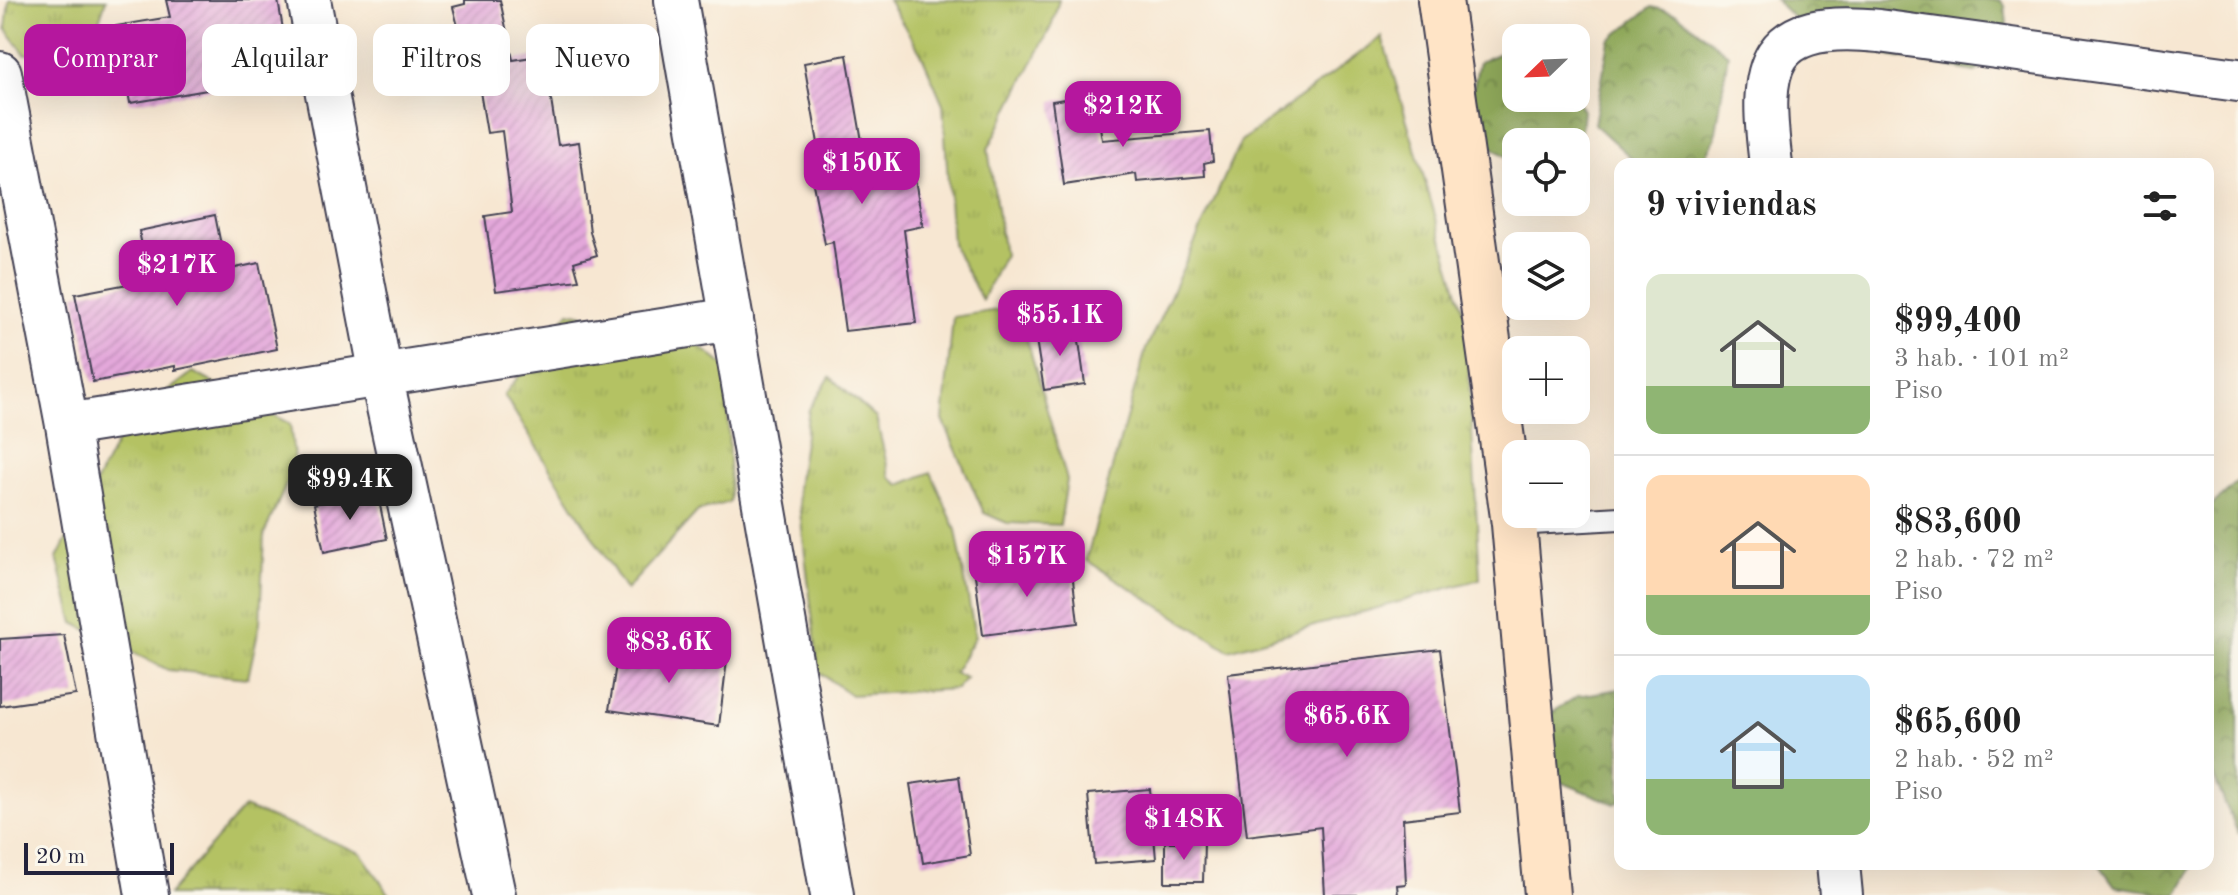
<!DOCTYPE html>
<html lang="es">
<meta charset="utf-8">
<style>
body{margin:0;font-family:"Old Standard TT",serif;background:#f2f2f2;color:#222;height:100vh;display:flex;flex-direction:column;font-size:30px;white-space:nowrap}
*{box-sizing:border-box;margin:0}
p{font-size:26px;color:#767676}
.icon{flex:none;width:44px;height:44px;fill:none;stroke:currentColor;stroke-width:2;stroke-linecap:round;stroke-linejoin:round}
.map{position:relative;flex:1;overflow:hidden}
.sheet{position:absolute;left:1614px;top:158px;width:600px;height:712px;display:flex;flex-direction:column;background:#fff;border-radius:16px;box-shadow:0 8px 32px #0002}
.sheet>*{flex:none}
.guide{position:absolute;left:24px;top:24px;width:760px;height:72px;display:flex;gap:16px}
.needle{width:52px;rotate:247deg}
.controls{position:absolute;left:1502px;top:24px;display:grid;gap:16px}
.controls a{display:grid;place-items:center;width:88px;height:88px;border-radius:16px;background:#fff;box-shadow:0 8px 32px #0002;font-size:40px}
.scale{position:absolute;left:24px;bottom:20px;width:150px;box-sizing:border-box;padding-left:8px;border:4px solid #22223b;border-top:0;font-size:22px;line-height:28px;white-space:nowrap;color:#22223b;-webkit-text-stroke:6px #fbf7ec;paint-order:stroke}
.price{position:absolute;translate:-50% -68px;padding:0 18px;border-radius:16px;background:#b5179e;color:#fff;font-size:26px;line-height:52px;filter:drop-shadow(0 2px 4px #0008)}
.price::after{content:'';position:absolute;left:50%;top:48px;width:24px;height:18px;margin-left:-12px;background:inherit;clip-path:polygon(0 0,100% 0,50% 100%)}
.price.active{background:#222;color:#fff}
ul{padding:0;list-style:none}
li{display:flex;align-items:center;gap:24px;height:200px;padding:0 32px}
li+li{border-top:2px solid #e0e0e0}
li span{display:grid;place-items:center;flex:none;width:224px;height:160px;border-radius:16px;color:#555}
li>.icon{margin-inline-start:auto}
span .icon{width:96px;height:96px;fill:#fffc;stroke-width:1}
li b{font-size:34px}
h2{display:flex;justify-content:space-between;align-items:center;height:96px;padding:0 32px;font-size:34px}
.pill{padding:0 28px;border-radius:16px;background:#fff;box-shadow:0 8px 32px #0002;font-size:28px;line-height:72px}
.pill.active{background:#b5179e;color:#fff}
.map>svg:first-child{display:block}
.grass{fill:url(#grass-tufts);stroke:#6b7250;stroke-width:2}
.forest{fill:url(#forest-crowns);stroke:#58654a;stroke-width:2}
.building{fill:url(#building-hatch)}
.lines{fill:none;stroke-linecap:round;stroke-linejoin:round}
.service-casing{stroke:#424052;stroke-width:26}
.minor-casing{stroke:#424052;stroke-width:46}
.secondary-casing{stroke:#424052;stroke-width:48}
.service{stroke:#fff;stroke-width:22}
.minor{stroke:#fff;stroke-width:42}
.secondary{stroke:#ffe4c6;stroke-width:44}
</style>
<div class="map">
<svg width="2238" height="895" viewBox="0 0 2238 895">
<defs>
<pattern id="grass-tufts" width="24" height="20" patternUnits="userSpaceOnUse" patternTransform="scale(2)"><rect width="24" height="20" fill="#b4c264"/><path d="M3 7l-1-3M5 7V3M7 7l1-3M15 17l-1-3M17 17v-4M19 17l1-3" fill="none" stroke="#9aa658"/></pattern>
<pattern id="forest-crowns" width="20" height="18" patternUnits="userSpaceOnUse" patternTransform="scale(2)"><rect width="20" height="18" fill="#8fa85a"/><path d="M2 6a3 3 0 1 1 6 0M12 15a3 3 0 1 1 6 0" fill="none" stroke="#74884c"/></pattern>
<pattern id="building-hatch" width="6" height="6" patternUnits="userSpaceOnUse" patternTransform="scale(2)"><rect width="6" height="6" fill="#e3a7da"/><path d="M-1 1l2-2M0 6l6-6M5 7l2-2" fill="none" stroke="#c28fbc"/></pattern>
</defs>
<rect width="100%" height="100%" fill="#fbf7ec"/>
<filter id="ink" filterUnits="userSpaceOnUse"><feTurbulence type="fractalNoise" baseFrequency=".0125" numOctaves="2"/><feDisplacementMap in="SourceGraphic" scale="16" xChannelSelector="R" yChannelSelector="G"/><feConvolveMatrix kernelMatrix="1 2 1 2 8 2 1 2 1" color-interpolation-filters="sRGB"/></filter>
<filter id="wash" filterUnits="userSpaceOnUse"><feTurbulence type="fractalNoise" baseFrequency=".006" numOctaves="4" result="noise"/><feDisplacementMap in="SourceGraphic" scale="32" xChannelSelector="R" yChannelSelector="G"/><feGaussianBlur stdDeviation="1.8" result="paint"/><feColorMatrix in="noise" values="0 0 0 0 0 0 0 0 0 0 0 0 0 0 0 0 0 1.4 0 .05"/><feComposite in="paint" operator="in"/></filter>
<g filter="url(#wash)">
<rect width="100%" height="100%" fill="#f7e7d2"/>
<path class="grass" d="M9,0H106L89,49L25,54L6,29Z
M888,0H1059L1051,27L988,149L1004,255L982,300L952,244L943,104L921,53Z
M1382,37L1466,319L1480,579L1229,650L1086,560L1146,349L1241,141Z
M1003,309L1022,322L1067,480L1060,525L1007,523L984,513L943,420L953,317Z
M569,312L687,336L727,368L730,502L698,511L626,590L504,395Z
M193,372L290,424L295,465L264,534L260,622L248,678L168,670L74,623L57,558L127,422Z
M830,377L876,418L890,477L900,485L931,472L956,530L975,636L954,673L966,678L956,689L851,695L819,672L797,487L809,409Z
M244,807L361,853L390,895H168Z"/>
<path class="forest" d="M1775,0H1999L2005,5L2010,53L1975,72L1879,54L1843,36L1818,42Z
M1652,7L1677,14L1728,54L1715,139L1702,164H1638L1594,124L1609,40Z
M1516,46V98H1576L1583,111L1576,174V142H1516V163L1492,147L1471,98L1479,62Z
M2238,481V834L2208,763V509Z
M1620,689V801L1615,804L1541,774L1529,726L1578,696Z
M2099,864H2194L2177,895L2115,886Z"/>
<g id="blocks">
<path class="building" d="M166,0H278L291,76L130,103L116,26L170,17Z
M465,0H500L513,60L544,55L558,145L579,142L590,232L597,255L574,262L579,280L496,291L485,216L512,212L502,131L487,133L472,44L463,46L453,7L465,4Z
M847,55L866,164L911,156L923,226L904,230L916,323L845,331L833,242L825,244L811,174L823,172L804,63Z
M1095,94L1102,140L1210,131L1213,161L1204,163L1205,176L1137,182L1136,174L1064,185L1052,101Z
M215,215L226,270L259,263L277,349L175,370V366L93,382L75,294L149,280L139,231Z
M1077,327L1085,384L1044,390L1035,333Z
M377,491L387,539L324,552L314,504Z
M1071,563L1078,623L983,635L975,575Z
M64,635L76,695L0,706V639Z
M619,645L727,660L719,726L609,710Z
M1440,649L1460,812L1403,819L1406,884L1397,885L1398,895H1325L1321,827L1247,836L1228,674Z
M959,777L970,855L923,863L910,784Z
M1150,789L1156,859L1094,864L1088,794Z
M1165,842H1204L1203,882H1165Z"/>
</g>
</g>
<g filter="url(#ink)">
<use href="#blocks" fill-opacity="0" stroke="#424052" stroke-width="2"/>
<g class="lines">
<defs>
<path id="service" d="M1514,524L1620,518"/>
<path id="minor" d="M309,0L381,375L494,895
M676,0L832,895
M0,73L67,425L147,895
M1771,164C1758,64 1765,19 1879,31L2238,80
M67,425L732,319
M1838,864L1841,895"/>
<path id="secondary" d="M1440,0L1514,524L1547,895"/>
</defs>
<use href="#service" class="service-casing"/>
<use href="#minor" class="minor-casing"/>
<use href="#secondary" class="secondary-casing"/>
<use href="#service" class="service"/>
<use href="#minor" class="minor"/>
<use href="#secondary" class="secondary"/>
</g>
</g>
</svg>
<div class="controls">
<a><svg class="needle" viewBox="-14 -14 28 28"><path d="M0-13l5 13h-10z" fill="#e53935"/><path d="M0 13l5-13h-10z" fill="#767676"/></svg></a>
<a><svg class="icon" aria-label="locate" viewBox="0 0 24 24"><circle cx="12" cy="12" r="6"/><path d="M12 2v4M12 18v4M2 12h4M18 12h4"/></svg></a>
<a><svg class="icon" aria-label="layers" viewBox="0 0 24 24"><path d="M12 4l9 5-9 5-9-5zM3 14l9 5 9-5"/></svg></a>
<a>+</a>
<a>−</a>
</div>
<div class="scale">20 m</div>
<b class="price" style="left:1123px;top:149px">$212K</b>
<b class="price" style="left:862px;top:206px">$150K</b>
<b class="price" style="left:177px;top:308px">$217K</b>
<b class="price" style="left:1060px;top:358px">$55.1K</b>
<b class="price active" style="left:350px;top:522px">$99.4K</b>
<b class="price" style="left:1027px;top:599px">$157K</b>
<b class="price" style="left:669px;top:685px">$83.6K</b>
<b class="price" style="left:1347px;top:759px">$65.6K</b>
<b class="price" style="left:1184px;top:862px">$148K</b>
<div class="guide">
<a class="pill active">Comprar</a>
<a class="pill">Alquilar</a>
<a class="pill">Filtros</a>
<a class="pill">Nuevo</a>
</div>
<section class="sheet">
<h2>9 viviendas<svg class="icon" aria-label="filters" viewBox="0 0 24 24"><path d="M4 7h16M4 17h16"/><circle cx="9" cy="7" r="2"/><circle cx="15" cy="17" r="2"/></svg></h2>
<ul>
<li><span style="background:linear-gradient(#dfe7d0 70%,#8fb573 0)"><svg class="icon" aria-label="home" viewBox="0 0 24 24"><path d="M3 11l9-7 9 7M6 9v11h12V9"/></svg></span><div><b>$99,400</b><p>3 hab. · 101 m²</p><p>Piso</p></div></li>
<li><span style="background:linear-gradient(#ffd9b3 75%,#8fb573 0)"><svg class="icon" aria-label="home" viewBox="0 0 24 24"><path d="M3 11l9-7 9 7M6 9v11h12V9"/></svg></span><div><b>$83,600</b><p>2 hab. · 72 m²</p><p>Piso</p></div></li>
<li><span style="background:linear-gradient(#bfe0f5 65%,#8fb573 0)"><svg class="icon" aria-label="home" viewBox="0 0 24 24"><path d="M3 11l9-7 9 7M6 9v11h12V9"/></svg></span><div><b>$65,600</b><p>2 hab. · 52 m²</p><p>Piso</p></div></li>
</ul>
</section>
</div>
